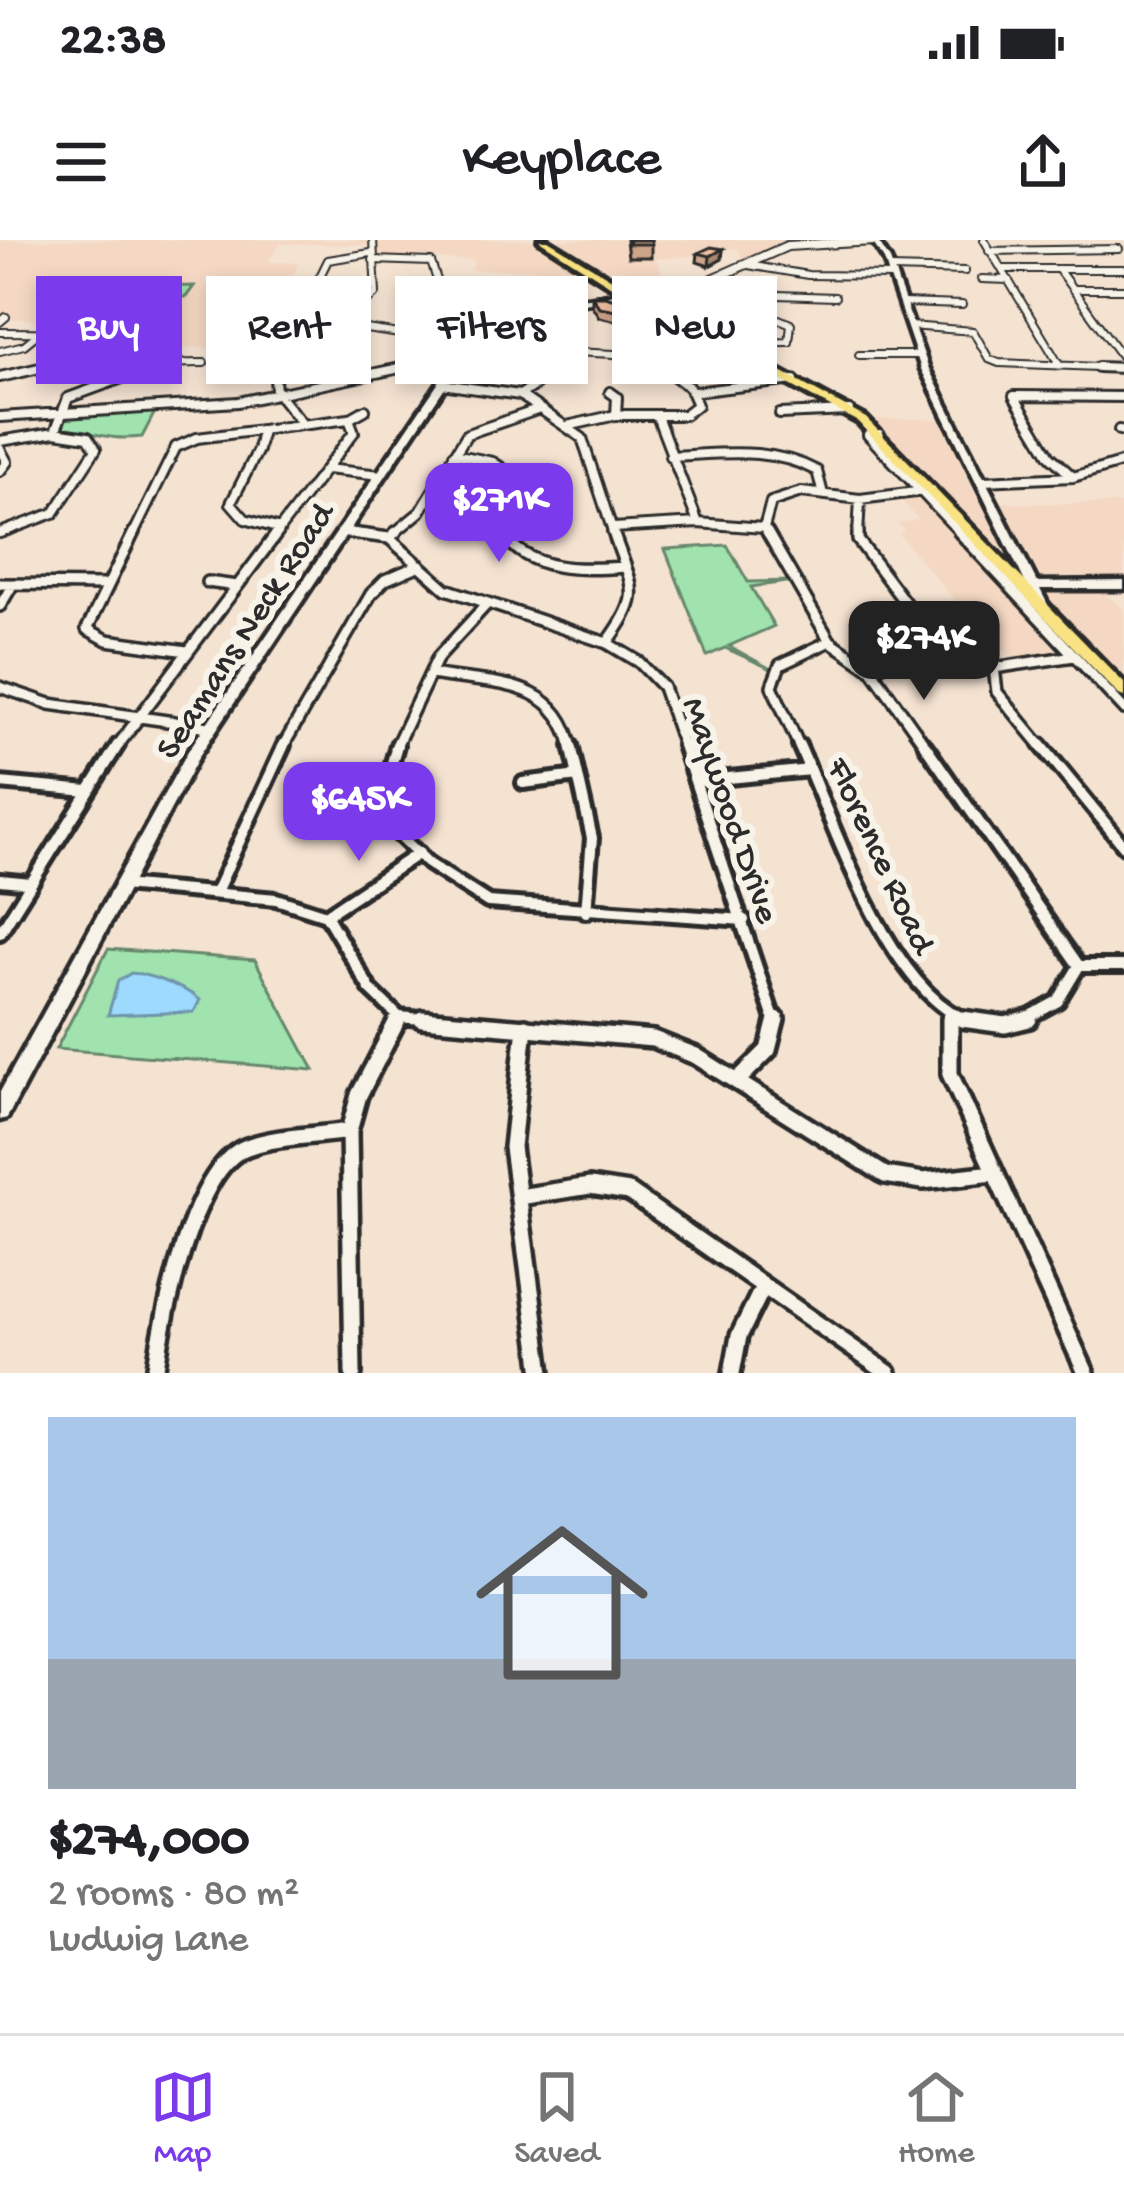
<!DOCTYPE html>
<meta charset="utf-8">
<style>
body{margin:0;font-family:"Gochi Hand",sans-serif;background:#f2f2f2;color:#202124;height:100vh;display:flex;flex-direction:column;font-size:45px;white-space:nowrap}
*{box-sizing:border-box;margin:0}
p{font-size:39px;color:#757577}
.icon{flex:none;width:66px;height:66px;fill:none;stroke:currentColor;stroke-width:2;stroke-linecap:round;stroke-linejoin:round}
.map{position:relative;height:1133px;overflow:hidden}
.sheet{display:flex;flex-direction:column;background:#fff;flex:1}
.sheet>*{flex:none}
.banner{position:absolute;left:36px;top:36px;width:1053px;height:108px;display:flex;gap:24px}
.price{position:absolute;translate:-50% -102px;padding:0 27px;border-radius:24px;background:#7c3aed;color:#fff;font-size:39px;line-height:78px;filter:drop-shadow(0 3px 6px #0008)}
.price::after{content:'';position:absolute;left:50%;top:72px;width:36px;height:27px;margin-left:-18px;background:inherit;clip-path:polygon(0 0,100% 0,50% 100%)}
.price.current{background:#222;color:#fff}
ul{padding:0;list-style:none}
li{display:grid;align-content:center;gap:24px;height:636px;padding:0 48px}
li+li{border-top:3px solid #e0e0e0}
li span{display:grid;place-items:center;height:372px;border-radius:0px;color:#555}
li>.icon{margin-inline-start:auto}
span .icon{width:216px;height:216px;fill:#fffc;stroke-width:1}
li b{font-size:51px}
.tag{padding:0 42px;border-radius:0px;background:#fff;box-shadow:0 6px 18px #0003;font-size:42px;line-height:108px}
.tag.current{background:#7c3aed;color:#fff}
.status{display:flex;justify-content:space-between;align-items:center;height:84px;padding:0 60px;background:#fff;direction:ltr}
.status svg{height:33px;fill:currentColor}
header{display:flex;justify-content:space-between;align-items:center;height:156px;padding:0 48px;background:#fff;font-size:54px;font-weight:600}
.dock{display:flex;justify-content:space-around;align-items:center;height:168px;border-top:3px solid #e0e0e0;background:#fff;font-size:33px;color:#757577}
.dock a{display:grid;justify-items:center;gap:6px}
.dock .current{color:#7c3aed}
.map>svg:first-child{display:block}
.built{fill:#f4d8c3}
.green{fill:#a0e3ae;stroke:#66876c;stroke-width:3}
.water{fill:#9ddafe;stroke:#6f94aa;stroke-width:3}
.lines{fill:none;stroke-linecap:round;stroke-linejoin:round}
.minor-far4-casing{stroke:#2b2b2b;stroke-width:10}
.minor-far3-casing{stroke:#2b2b2b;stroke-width:14}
.minor-far2-casing{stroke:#2b2b2b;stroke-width:16}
.minor-far1-casing{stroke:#2b2b2b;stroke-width:20}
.minor-casing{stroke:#2b2b2b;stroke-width:24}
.tertiary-casing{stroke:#2b2b2b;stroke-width:12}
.secondary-casing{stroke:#2b2b2b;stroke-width:9}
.primary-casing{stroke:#2b2b2b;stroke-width:10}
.minor-far4{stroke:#f7f3e8;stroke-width:6}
.minor-far3{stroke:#f7f3e8;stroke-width:8}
.minor-far2{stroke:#f7f3e8;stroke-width:9}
.minor-far1{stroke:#f7f3e8;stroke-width:10}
.minor{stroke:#f7f3e8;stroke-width:15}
.tertiary{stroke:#f7f3e8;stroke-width:8}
.secondary{fill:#f7f3e8;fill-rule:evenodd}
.primary{fill:#f8e281;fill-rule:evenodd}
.wall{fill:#cea48a;stroke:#2b2b2b;stroke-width:3}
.shaded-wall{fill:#a88670;stroke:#2b2b2b;stroke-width:3}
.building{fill:#f0bfa0;stroke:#2b2b2b;stroke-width:3}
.labels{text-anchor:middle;stroke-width:12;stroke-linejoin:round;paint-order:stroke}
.street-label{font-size:36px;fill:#2b2b2b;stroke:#f7f3e8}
</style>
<div class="status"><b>22:38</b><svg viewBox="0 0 49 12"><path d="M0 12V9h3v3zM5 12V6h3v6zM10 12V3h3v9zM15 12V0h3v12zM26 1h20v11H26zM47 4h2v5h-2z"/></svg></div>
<header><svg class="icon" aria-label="menu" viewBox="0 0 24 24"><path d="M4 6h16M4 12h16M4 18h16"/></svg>Keyplace<svg class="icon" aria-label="share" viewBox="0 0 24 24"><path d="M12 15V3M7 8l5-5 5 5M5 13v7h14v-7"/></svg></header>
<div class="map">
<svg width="1124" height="1133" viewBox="0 0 1124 1133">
<rect width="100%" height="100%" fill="#f5e3d2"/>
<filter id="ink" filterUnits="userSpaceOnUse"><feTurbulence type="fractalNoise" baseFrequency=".00833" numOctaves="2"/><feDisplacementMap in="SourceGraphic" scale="24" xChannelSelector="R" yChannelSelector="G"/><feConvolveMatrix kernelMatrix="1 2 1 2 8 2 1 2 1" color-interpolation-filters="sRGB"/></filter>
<g filter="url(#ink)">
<path class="built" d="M0,0H370L367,5L281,4L268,22L299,23L252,108H126L144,80L0,79Z
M378,0H535L579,29L472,30L473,20L377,18Z
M549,0H867L772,9L742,18L738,9H714V14L656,19L668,46L631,51Z
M868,179H945L1004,294L1023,306L1001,263L1124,264V340L1088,341L1124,369V445L1090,411L1017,422L969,378L898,293L905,292L898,283L918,280L898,256L936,251Z"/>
<path class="green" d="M194,46L186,57H159L162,51L139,72L63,70L102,48Z
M157,168L142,197C103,201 97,191 62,189L69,172Z
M727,305L748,342L793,341L751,347L774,386L729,406L771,429L725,408L707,416L665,309Z
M108,709L255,720L314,830L56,809Z"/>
<path class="water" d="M131,733C150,734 186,748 200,760L194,772L108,775L118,741Z"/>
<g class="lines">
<defs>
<path id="minor-far4" d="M984,0L1060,126
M989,11L1119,9
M742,24L808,35L894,36
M891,29L965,31
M1003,29H1124
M1058,29L1124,120
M982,39L1009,40
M682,47L691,52L835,57
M1073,49H1124
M438,52H497
M281,56H310
M903,63L962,65
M512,74L496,63L498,40L561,39
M680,80L779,79L791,84L789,102L723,103
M0,82L6,77
M318,82L400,94L429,86L439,46L431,22L373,20
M318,82L305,67L328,20L371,13
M342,86L376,53L373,0
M910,86L973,91L989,119L999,123L1124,128
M0,92L135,93
M0,111L24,105L40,92
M553,111L614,114L668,130
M859,115H920
M143,124L204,123
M31,130L74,120L103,93
M134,130L156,108
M273,130L286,104L318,82
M391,130L462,115
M550,130L554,102"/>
<path id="minor-far3" d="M274,127L276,151L300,181
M1098,127L1124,128
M0,137L44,127
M442,144L520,155L582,198L614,295
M610,152L617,157L616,175
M694,152L794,140
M520,155L549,136L550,127
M780,174L849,171
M657,176L698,283
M0,177L238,162L405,127
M349,179L365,170
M567,186L616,175H684L697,165L689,147L662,127
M1119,190L1124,191
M262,191L258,210L231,263L245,279L280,289
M55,192L68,158L128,136L137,127
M879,194L868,195L962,295
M0,201L55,192L88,197L96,209L54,273L0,293
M0,209L7,222L0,231
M454,214L493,222L514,236L517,250L504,295
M670,216C722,214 770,206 817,231L823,254
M326,229L381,235
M1073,237L1050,216L1014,156L1124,157
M983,241L1073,237L1124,222
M613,288L698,283L764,288
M341,292L367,295
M133,295L176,207L197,198L349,179
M275,295L354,192L349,179
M392,295L420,272L467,194L540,169
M768,295L764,288L771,262L801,252L860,259L932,250
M858,295L860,259"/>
<path id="minor-far2" d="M134,292L87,389L107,400L187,411
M343,292L389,298L446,349L607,403L639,422L663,447L684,508
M502,292C528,333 582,330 625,327
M767,292L830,401L872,430L927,508
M858,292V300L933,400L994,428
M959,292L1124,469
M389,298L396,292
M207,342L237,346
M0,344L107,345
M0,366L13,344
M607,403C645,352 632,349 613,292
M994,428L997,452L1043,508
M994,428L1074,416
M872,430L933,400
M431,434C493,445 556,437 572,508
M0,447L50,464L209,487
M116,508L278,292
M282,508L371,354L385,340L420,325
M395,508L438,417L486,365
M800,508L772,446L780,425L830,401"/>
<path id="minor-far1" d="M397,505L382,559L389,585L429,624L488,662L744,680
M571,505L592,598L586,672
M683,505L775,782
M799,505C833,580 890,759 973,782
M925,505L1079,726
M1041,505L1124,606
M698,541L810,530
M0,543L88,551
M523,543L578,536
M0,640L31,643
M122,645L276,659L326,675L370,749L399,777L457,782
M216,652L284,505
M326,675L419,613
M0,693L118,505
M396,782L399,777
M950,782L951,775
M1020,782L1058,761L1079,726H1124"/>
<path id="minor" d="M422,779L653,799L696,816L885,935L923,941L994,933
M950,779V834L1086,1133
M962,779L1005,785L1029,779
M525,787L512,907L542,1133
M737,841L768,810L776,779
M519,957L590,946L629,952L888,1133
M155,1133C163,1079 192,927 247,907C277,896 317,896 349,891
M353,1133L349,891L359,855L398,779
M732,1133L739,1096L763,1047"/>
<path id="tertiary" d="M630,54L706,42L787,6L875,1"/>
<path id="secondary" d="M871,0H877L890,20L929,129L1037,342L1124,341V349H1040L1049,367L1043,371L1037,367L1028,349L1021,348L1019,346L1025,342L921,129L884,20Z
M630,52L633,56L527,71L477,99L199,516L7,878L0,880V852L188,511L471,95L522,67Z"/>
<path id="primary" d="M539,0H548L633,52L866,178L1124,443V457L1119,455L858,182L627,56Z"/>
</defs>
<use href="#minor-far4" class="minor-far4-casing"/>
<use href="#minor-far3" class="minor-far3-casing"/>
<use href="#minor-far2" class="minor-far2-casing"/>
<use href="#minor-far1" class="minor-far1-casing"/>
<use href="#minor" class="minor-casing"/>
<use href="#tertiary" class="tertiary-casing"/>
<use href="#secondary" class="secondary-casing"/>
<use href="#primary" class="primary-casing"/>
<use href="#minor-far4" class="minor-far4"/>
<use href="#minor-far3" class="minor-far3"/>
<use href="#minor-far2" class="minor-far2"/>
<use href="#minor-far1" class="minor-far1"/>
<use href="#minor" class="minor"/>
<use href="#tertiary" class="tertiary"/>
<use href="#secondary" class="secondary"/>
<use href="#primary" class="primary"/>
</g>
<path class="wall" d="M626,0H651V17H628Z
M723,9L722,19L709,26L697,22L698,13Z
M592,56L633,64V74L616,81L599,77L592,66Z"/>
<path class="shaded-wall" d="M723,9L722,19L709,26L710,16Z
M633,64V74L616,81V70Z"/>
<path class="building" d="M628,0H651L652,4H629Z
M711,7L723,9L710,16L698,13Z
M592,56H605L633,64L616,70L599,67Z"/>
</g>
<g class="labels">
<g class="street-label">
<text transform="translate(242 389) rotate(-57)" y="13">Seamans Neck Road</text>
<text transform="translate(734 569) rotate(71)" y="13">Maywood Drive</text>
<text transform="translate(884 614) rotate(65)" y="13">Florence Road</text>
</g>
</g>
</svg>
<b class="price" style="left:499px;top:325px">$271K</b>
<b class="price current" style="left:924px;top:463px">$274K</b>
<b class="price" style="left:359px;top:624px">$645K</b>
<div class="banner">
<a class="tag current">Buy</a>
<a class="tag">Rent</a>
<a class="tag">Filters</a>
<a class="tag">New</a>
</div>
</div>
<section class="sheet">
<ul>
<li><span style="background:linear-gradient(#a9c7e8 65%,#9aa5b1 0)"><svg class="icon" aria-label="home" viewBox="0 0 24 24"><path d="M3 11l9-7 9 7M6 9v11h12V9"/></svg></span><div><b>$274,000</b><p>2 rooms · 80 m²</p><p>Ludwig Lane</p></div></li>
</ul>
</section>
<nav class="dock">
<a class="current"><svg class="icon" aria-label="map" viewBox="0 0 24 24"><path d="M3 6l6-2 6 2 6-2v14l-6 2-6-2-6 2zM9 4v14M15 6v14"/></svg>Map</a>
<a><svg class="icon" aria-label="saved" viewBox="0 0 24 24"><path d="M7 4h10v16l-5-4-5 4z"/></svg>Saved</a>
<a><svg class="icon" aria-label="home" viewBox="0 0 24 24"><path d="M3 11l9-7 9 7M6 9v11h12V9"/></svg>Home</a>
</nav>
